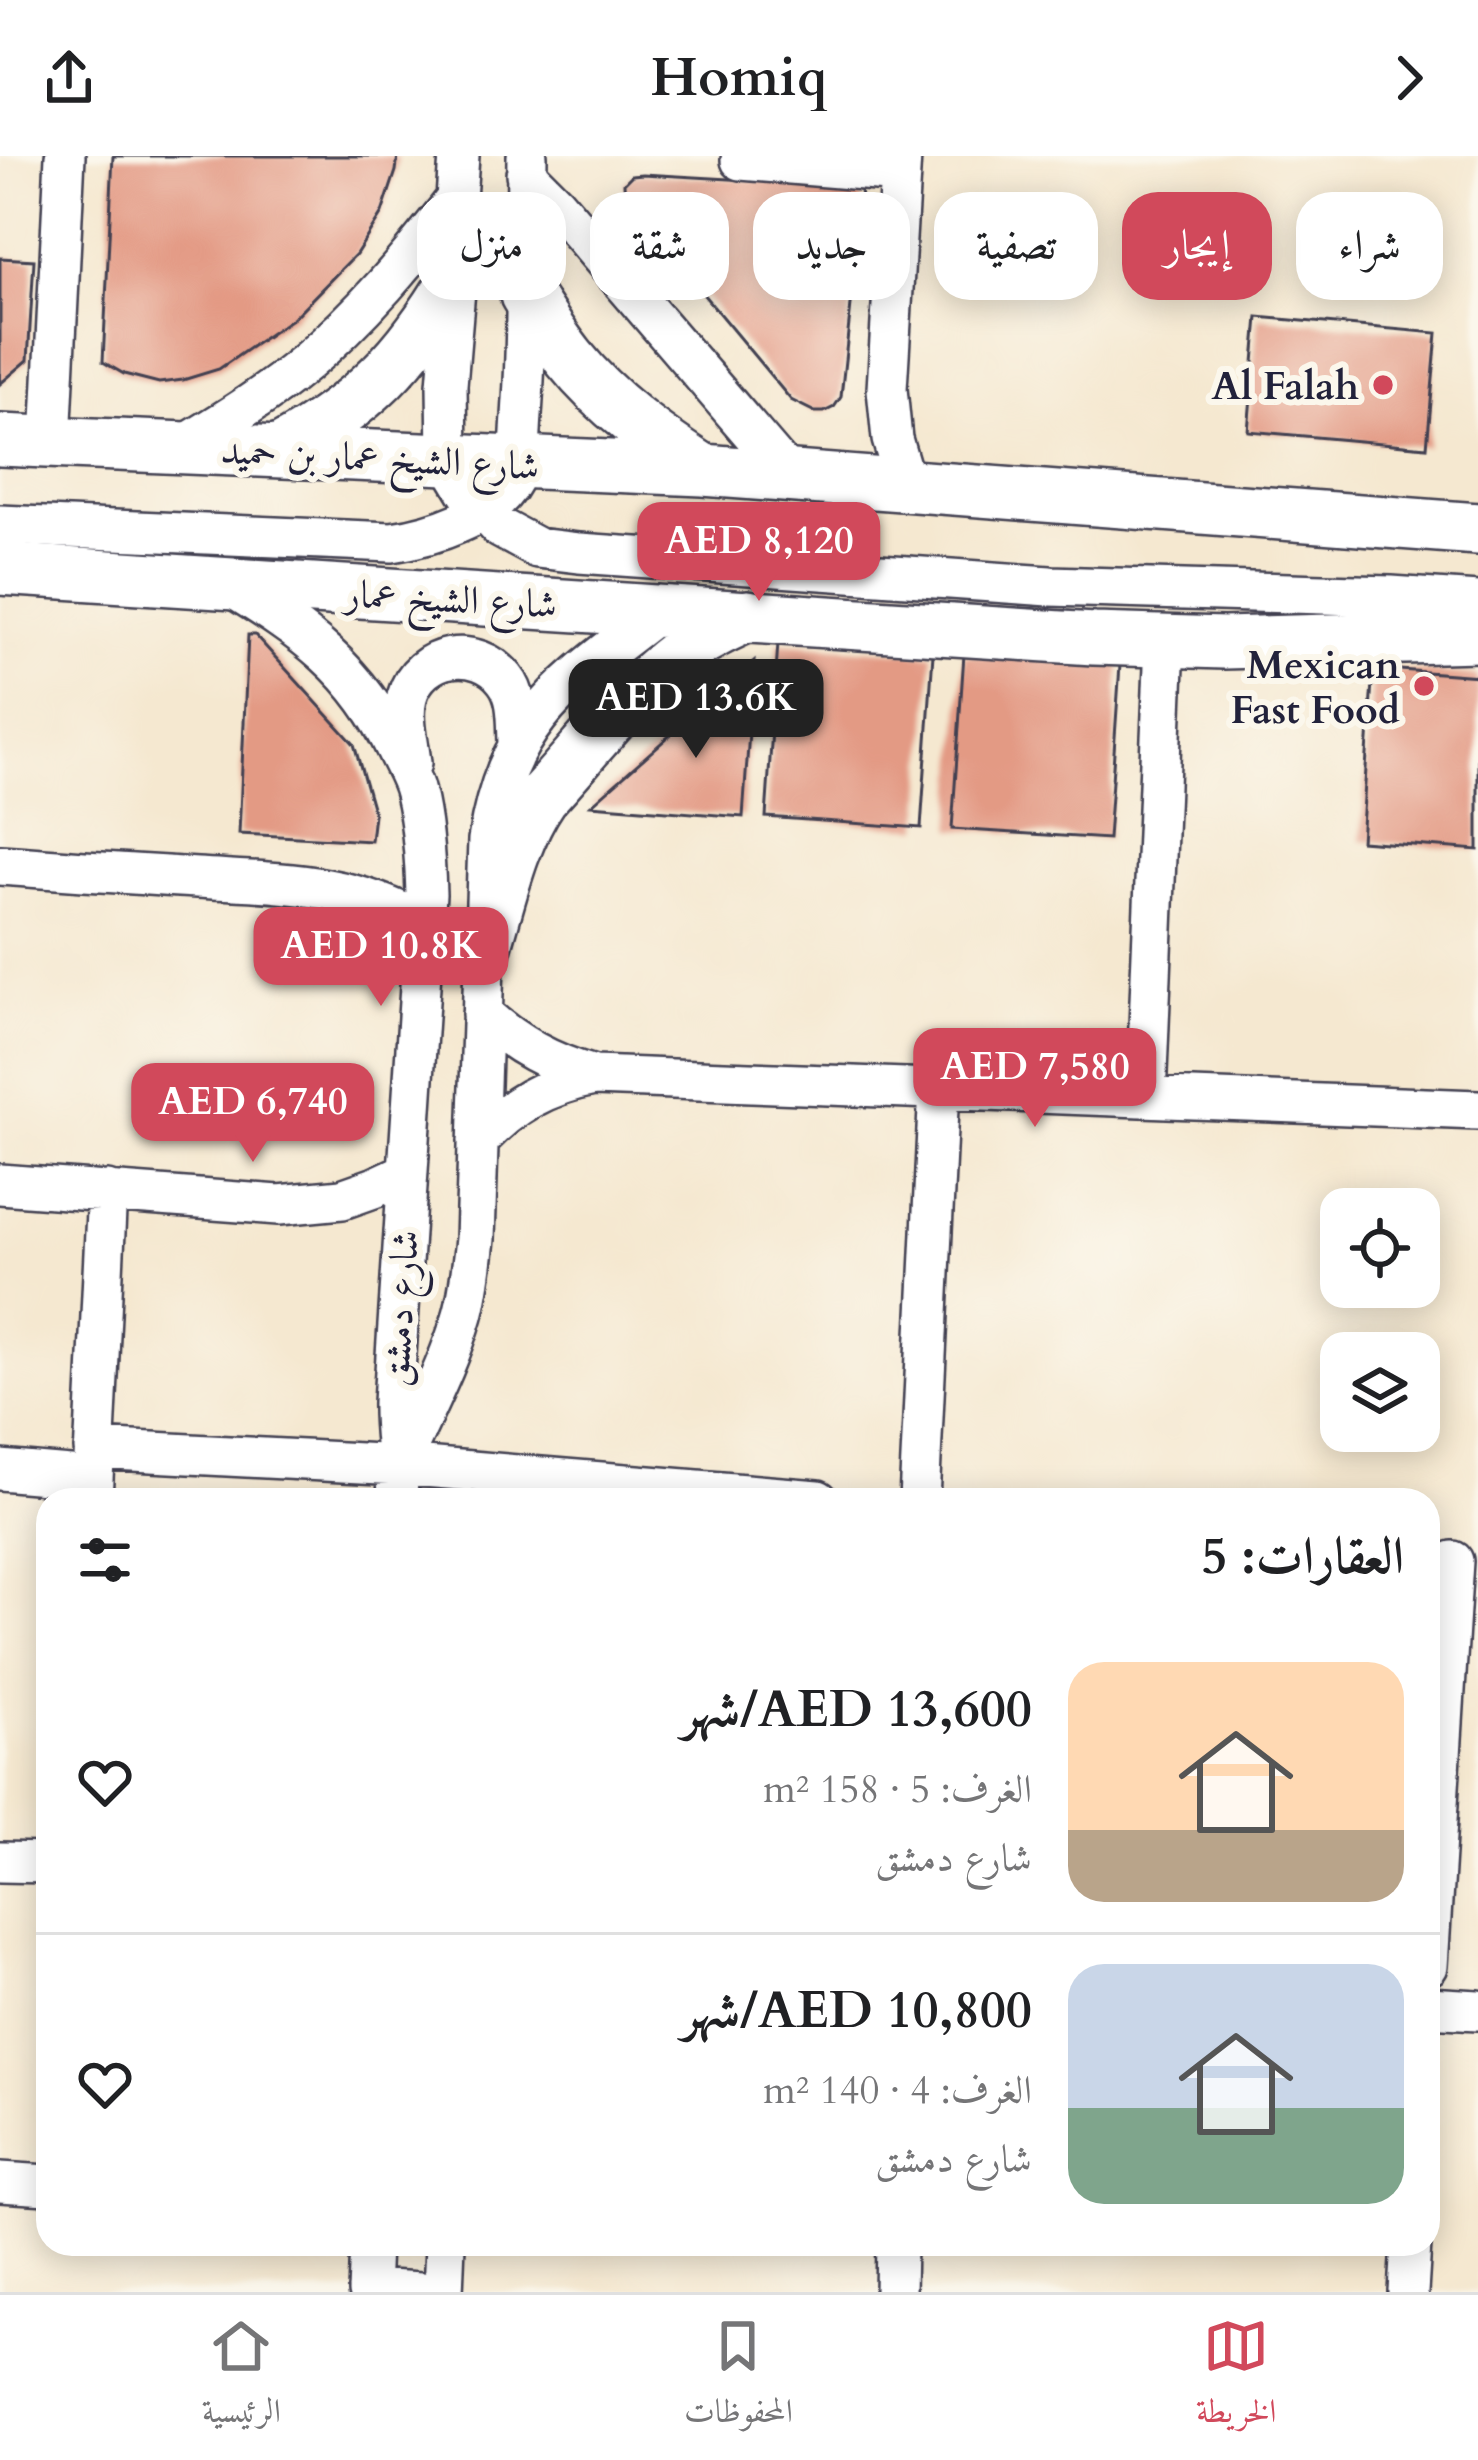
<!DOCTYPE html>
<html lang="ar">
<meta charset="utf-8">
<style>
body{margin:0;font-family:Cardo,Amiri,serif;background:#f2f2f2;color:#202124;direction:rtl;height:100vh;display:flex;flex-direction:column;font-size:45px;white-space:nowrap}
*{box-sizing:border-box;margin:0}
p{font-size:39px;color:#757577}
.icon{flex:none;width:66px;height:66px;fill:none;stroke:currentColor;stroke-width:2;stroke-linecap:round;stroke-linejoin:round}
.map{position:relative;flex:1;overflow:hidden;direction:ltr}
.details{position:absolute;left:36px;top:1332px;width:1404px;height:768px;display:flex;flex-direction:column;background:#fff;border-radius:36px;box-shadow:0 6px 30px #0003;direction:rtl}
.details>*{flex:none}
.banner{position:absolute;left:36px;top:36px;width:1407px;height:108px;direction:rtl;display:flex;gap:24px}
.buttons{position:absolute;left:1320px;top:1032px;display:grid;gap:24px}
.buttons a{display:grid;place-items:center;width:120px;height:120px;border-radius:24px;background:#fff;box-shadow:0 6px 30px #0003;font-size:60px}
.price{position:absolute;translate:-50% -102px;padding:0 27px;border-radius:24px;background:#d1495b;color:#fff;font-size:39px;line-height:78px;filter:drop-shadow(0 3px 6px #0008)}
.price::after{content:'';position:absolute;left:50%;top:72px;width:36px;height:27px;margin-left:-18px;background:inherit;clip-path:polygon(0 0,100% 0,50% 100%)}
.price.selected{background:#222;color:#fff}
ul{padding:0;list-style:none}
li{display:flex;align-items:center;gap:36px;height:300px;padding:0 36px}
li+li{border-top:3px solid #e0e0e0}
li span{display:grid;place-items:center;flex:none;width:336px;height:240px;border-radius:36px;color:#555}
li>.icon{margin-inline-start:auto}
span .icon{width:144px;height:144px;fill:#fffc;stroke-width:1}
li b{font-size:51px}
h2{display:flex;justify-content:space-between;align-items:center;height:144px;padding:0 36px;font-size:51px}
.tag{padding:0 42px;border-radius:36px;background:#fff;box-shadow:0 6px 30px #0003;font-size:42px;line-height:108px}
.tag.selected{background:#d1495b;color:#fff}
header{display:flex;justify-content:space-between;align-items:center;height:156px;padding:0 36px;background:#fff;font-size:54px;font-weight:700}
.dock{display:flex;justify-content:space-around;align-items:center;height:168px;border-top:3px solid #e0e0e0;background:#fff;font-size:33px;color:#757577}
.dock a{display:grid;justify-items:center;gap:6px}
.dock .selected{color:#d1495b}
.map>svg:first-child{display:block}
.building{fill:#e39a84}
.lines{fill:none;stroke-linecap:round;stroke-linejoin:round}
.minor-casing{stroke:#424051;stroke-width:44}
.major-casing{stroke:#424051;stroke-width:56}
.minor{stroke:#fff;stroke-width:39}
.major{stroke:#fff;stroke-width:51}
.poi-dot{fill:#d1495b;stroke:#fbf7ec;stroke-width:4.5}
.labels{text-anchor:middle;stroke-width:12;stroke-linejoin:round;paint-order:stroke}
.poi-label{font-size:39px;font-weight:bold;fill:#22223b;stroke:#fbf7ec;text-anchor:end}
.street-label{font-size:39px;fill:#22223b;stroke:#fbf7ec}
</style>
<header><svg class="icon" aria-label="forward" viewBox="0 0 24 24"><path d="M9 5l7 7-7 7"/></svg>Homiq<svg class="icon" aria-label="share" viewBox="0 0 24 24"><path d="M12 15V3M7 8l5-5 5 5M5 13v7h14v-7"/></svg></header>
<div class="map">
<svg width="1478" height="2136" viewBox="0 0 1478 2136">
<rect width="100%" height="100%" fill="#fbf7ec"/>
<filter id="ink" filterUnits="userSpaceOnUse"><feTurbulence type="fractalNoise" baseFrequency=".00833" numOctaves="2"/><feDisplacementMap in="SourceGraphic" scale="24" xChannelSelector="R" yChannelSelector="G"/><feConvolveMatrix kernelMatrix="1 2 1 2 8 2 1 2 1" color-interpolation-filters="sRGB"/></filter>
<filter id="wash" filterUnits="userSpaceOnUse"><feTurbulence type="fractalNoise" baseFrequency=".004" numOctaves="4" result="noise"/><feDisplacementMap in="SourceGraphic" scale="48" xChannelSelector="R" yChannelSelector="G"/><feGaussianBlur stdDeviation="2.7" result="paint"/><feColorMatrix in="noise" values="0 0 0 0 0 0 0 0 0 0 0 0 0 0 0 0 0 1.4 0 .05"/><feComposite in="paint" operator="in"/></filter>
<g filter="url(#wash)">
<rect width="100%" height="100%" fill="#f5e8d0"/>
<g id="blocks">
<path class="building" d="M113,0H398L396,15L382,57L356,98L293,162L219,213L183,224L159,227L124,218L103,206Z
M643,18L850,30L860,35L862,48L841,241L834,251L824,256H815L791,244L625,44L624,27L632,19Z
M0,102L34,104L28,204L0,228Z
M1258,161L1437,177L1427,291L1248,275Z
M248,479H255L354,588L374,658L371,685L239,678Z
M778,487L933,498L921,672L766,661Z
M964,498L1120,509L1108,683L952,673Z
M754,505L743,661L591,649Z
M1373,512L1478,520V694L1361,685Z"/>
</g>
</g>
<g filter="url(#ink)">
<use href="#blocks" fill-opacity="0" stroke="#424051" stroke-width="3"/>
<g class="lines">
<defs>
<path id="minor" d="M459,0L456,43V122L447,229L448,303L471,341L500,372L537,392L579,397L1050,430L1391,440L1478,446
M901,0L887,233L892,283L906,330
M741,4L900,17
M526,18L555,47L790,321
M51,286L65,0
M180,292C223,266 266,240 304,208C362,160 410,102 456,43
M0,369L392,386C431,380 492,362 512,324C522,306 520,281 522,260C528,174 526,86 527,0
M228,429C303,475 358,512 397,595C403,608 412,622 415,637C423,669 425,705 426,738L393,1246C392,1281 400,1308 397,1344
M411,607C409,587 402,562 407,541C419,496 478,488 505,523C519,540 517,566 518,587
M0,709C66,714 131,718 197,722C281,727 348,725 424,768
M482,858C516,889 550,907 594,920
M1146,941L1165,486
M478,985C511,949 546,929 594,920L1478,954
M0,1028L279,1049L342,1043L376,1031L408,1016
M94,1293L400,1309L818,1344
M400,1309C421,1260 448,1211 463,1159C470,1134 472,1109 475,1083L488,684C508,559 569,526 661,454
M0,1314L93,1322
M92,1344L107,1035
M919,1344L939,932
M0,1706L48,1707
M1428,1810L1453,1405
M1428,1851L1478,1854
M0,2026L48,2029
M368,2133L421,2136
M368,2136L370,2088
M443,2136L445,2088
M895,2136L896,2088
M1408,2136L1411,2088"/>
<path id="major" d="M526,139C540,160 554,183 570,203C606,248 655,283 703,314
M0,284L703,314L1478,373
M280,295C364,247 407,204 456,122
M0,413L1094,483L1224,487L1478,480
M484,796C500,744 511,686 542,641C587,592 629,536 681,497C702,481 724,471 748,460"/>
</defs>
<use href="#minor" class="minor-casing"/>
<use href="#major" class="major-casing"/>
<use href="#minor" class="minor"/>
<use href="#major" class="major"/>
</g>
</g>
<g class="poi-dot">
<circle cx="1383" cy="229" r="12"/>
<circle cx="1424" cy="530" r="12"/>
</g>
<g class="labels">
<g class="poi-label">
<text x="1359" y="243">Al Falah</text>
<text x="1400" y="522">Mexican<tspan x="1400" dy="45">Fast Food</tspan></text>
</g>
<g class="street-label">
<text transform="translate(380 301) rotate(3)" y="14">شارع الشيخ عمار بن حميد</text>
<text transform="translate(451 442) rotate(3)" y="14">شارع الشيخ عمار</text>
<text transform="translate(399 1152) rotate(-86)" y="14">شارع دمشق</text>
</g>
</g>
</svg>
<div class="buttons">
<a><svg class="icon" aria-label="locate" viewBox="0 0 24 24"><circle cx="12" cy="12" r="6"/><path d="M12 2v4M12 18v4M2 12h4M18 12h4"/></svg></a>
<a><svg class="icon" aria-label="layers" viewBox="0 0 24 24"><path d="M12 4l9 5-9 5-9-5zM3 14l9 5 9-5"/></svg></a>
</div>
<b class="price" style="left:759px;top:448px">AED 8,120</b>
<b class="price selected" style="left:696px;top:605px">AED 13.6K</b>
<b class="price" style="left:381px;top:853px">AED 10.8K</b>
<b class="price" style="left:1035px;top:974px">AED 7,580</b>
<b class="price" style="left:253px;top:1009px">AED 6,740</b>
<div class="banner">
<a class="tag">شراء</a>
<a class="tag selected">إيجار</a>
<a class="tag">تصفية</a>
<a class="tag">جديد</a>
<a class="tag">شقة</a>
<a class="tag">منزل</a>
</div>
<section class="details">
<h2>العقارات: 5<svg class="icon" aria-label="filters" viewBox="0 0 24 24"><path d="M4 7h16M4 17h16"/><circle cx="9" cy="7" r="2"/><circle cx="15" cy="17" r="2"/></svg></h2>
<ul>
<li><span style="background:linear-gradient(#ffd9b3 70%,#b9a48a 0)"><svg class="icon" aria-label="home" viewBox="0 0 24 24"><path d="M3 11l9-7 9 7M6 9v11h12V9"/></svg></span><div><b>AED 13,600/شهر</b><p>الغرف: 5 · 158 m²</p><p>شارع دمشق</p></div><svg class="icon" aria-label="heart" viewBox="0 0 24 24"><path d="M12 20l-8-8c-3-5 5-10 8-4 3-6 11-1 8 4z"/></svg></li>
<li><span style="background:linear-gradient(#c9d6e8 60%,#7fa58c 0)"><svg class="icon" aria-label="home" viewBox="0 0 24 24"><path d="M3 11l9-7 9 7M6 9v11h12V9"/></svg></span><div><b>AED 10,800/شهر</b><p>الغرف: 4 · 140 m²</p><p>شارع دمشق</p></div><svg class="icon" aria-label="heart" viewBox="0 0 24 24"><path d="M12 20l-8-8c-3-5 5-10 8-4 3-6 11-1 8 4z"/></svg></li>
</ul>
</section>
</div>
<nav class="dock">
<a class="selected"><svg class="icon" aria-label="map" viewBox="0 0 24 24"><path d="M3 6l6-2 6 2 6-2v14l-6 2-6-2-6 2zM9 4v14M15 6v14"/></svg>الخريطة</a>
<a><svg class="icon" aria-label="saved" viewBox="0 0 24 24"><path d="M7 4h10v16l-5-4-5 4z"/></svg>المحفوظات</a>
<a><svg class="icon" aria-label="home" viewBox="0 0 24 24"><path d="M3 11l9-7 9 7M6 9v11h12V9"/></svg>الرئيسية</a>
</nav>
